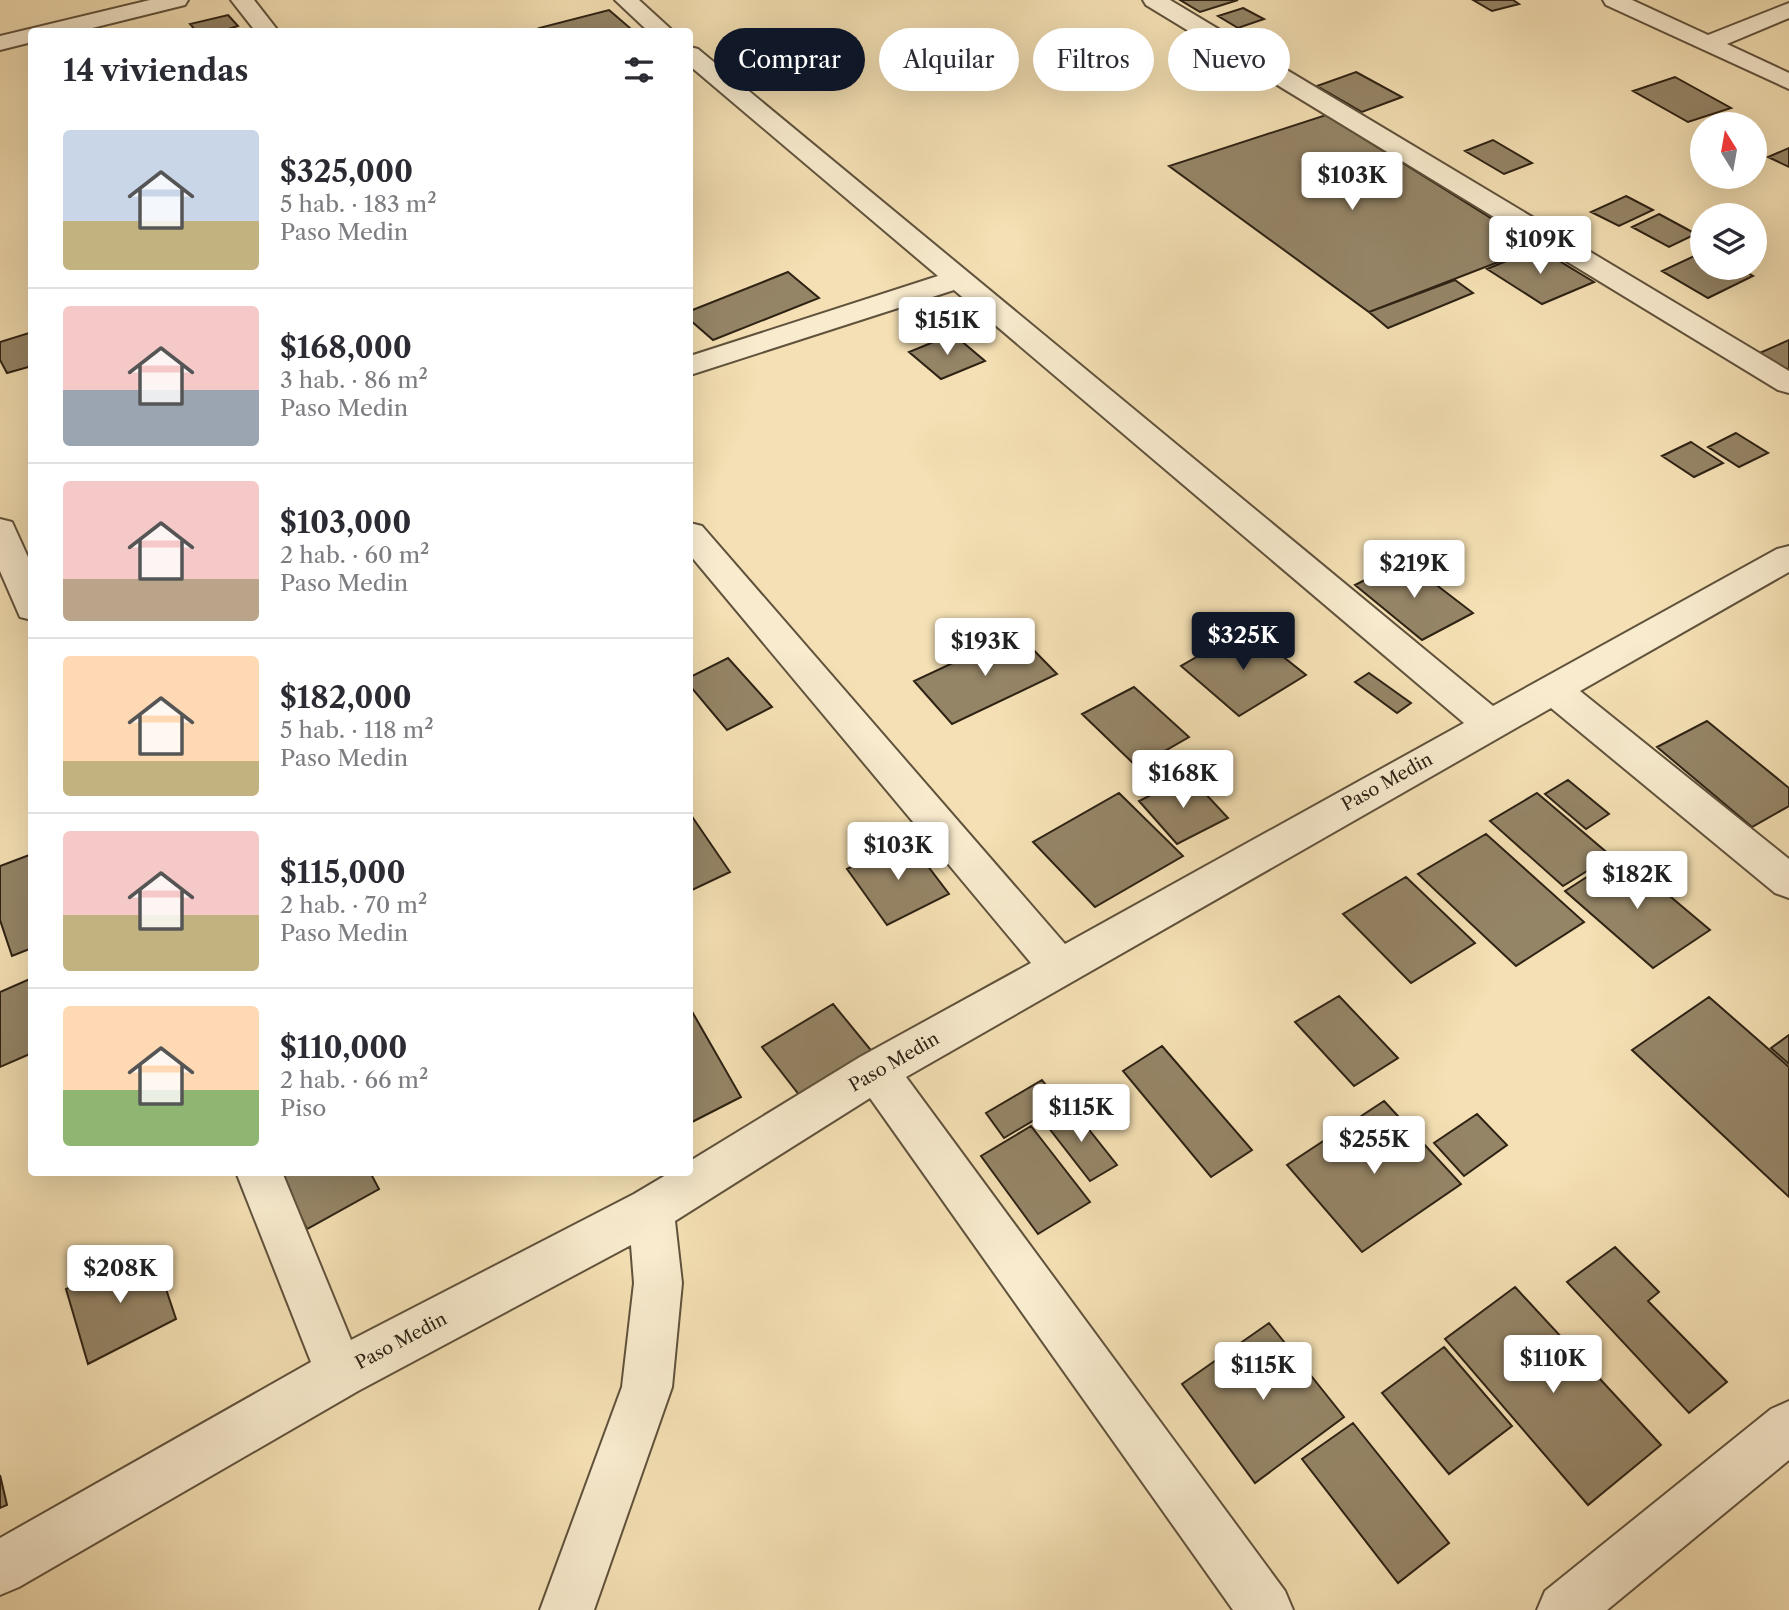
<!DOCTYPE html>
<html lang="es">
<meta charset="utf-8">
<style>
body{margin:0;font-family:"Libre Caslon Text",serif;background:#f7f7f7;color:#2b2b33;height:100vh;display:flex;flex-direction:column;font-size:26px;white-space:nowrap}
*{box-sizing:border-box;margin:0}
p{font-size:23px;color:#7c7c81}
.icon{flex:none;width:38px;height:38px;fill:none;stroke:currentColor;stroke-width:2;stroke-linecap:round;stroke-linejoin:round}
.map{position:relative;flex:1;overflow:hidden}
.drawer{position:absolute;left:28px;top:28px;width:665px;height:1148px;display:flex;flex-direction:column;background:#fff;border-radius:7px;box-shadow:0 7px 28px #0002}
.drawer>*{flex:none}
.hud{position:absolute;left:714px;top:28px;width:665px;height:63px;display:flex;gap:14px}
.needle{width:46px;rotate:349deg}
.tools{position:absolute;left:1690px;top:112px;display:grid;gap:14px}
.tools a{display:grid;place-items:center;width:77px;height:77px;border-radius:50%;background:#fff;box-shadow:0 7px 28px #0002;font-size:35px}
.price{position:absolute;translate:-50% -60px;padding:0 16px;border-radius:7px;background:#fff;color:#222;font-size:23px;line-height:46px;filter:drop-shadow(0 2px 4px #0008)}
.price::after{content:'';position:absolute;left:50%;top:42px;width:21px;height:16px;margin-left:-10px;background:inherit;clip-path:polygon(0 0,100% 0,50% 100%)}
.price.on{background:#111827;color:#fff}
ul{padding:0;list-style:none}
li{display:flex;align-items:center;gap:21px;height:175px;padding:0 35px}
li+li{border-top:2px solid #e1e1e2}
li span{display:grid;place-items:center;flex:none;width:196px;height:140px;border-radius:7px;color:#555}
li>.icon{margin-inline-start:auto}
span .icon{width:84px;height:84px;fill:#fffc;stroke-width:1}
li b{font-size:30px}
h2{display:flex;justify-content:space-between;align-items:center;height:84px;padding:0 35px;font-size:30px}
.chip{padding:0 24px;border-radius:32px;background:#fff;box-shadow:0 7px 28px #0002;font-size:24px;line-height:63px}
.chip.on{background:#111827;color:#fff}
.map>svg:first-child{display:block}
.building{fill:#958567;stroke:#2e2214;stroke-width:2}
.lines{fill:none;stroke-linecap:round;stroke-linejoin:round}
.minor-casing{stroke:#60523c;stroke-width:4}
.minor{fill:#f8ebce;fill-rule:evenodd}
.labels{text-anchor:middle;stroke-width:6;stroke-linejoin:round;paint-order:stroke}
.street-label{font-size:18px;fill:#2e2214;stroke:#f8ebce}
</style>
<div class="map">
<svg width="1789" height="1610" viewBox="0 0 1789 1610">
<rect width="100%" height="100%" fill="#f4e0b4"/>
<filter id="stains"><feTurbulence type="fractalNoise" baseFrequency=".00286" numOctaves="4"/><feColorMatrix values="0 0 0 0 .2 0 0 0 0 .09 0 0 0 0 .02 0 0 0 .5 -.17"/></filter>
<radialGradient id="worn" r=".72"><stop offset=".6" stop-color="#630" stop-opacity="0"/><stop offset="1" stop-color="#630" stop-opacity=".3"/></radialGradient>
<path class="building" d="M1180,0H1238L1200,12Z
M1473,0H1513L1519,4L1492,11Z
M1243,8L1264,19L1238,28L1218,16Z
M609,10L630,28L618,32H542L539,28Z
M228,15L238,26L219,32H197L190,24Z
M805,46L831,68L762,87L738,63Z
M1356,72L1402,97L1362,112L1317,86Z
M1675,77L1731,108L1688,122L1633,91Z
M1326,115L1537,247L1369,312L1169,166Z
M1493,140L1532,163L1504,174L1465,151Z
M1789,148V167L1768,157Z
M1626,196L1653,210L1619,226L1591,212Z
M1659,214L1696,234L1669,247L1632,227Z
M1538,248L1594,282L1542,304L1487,269Z
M1703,252V268H1739L1753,276L1708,298L1662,271Z
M788,272L819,298L713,340L690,320V311Z
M1455,280L1473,293L1388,328L1369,312Z
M32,332V366L7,373L0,360V342Z
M953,334L985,361L941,379L909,352Z
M1789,340V378L1753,356Z
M1736,433L1768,453L1739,467L1708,447Z
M1691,442L1723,463L1694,477L1662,456Z
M1404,560L1473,613L1422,640L1355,585Z
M1247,628L1306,675L1239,716L1181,666Z
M1017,633L1057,674L952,724L914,681Z
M728,658L772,707L727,730L690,686V677Z
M1369,673L1411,703L1397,713L1355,682Z
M1134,687L1189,737L1137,767L1082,714Z
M1707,721L1789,788V806L1752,827L1657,747Z
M1189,776L1228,818L1177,844L1139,801Z
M1568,780L1609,814L1586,829L1545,794Z
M1119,793L1183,856L1095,907L1033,842Z
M1537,793L1611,856L1563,886L1490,821Z
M693,818L730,872L690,891V820Z
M1486,834L1584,922L1516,966L1418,874Z
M908,840L949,894L887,925L847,869Z
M32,854V948L12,956L0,920V866Z
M1621,855L1710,930L1653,968L1565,891Z
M1406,877L1475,943L1411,983L1343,914Z
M32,978V1053L0,1067V992Z
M1339,996L1398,1058L1354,1086L1295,1022Z
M1709,997L1789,1067V1197L1632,1050Z
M833,1004L879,1060L807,1105L762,1047Z
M690,1008L741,1097L690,1123Z
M1789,1035V1064L1771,1048Z
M1162,1046L1252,1150L1211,1177L1123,1071Z
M1042,1080L1061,1104L1004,1138L986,1113Z
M1384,1101L1461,1184L1362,1252L1287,1165Z
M1071,1107L1117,1165L1090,1181L1045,1123Z
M1477,1114L1507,1145L1464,1176L1434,1143Z
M1031,1126L1090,1202L1038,1234L981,1156Z
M288,1172H370L379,1189L307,1229L281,1176Z
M152,1247L176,1319L88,1364L66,1289Z
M1615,1247L1659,1292L1648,1301L1727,1382L1689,1413L1567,1282Z
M1515,1287L1661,1445L1588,1505L1445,1339Z
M1269,1323L1344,1417L1255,1483L1182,1384Z
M1444,1347L1512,1426L1449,1474L1382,1393Z
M1353,1423L1449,1543L1398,1583L1302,1459Z
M0,1475L7,1505L0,1508Z"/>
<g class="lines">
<defs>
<path id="minor" d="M150,0H188L185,5L76,32H32V42L0,50V36Z
M231,0H254L279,32H256Z
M615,0H639L674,32H649Z
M1143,0H1170L1789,371V393L1778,390L1146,5Z
M1603,0H1632L1708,35L1789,3V18L1727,44L1789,73V89L1606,5Z
M690,47L698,49L1493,706L1777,549L1789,546V572L1580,691L1789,859V898L1775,893L1551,708L906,1077L1285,1591L1293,1610H1233L870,1098L675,1221L682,1283L672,1387L594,1610H540L622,1387L634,1283L631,1245L358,1391L19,1587L0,1595V1538L311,1362L236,1172H282L351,1340L634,1194L671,1172H690V1161L860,1057L1031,963L690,555V523L702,526L1065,944L1464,723L954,290L690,375V356L938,276L690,66Z
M0,519L12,522L32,566V620L20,617L0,571Z
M1789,1401V1460L1607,1610H1537L1545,1591L1771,1409Z"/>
</defs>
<use href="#minor" class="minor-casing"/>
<use href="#minor" class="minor"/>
</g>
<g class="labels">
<g class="street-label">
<text transform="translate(1387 782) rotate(-29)" y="6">Paso Medin</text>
<text transform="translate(894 1062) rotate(-30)" y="6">Paso Medin</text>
<text transform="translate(401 1341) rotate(-28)" y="6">Paso Medin</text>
</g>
</g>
<rect width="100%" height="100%" filter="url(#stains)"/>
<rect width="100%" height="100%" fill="url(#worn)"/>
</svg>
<div class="tools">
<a><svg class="needle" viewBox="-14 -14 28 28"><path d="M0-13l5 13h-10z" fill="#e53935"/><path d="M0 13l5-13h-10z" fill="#7c7c81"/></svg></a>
<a><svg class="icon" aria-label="layers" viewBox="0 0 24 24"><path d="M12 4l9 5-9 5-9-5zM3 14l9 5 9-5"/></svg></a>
</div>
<b class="price" style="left:1352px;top:212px">$103K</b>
<b class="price" style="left:1540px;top:276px">$109K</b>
<b class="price" style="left:947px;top:357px">$151K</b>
<b class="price" style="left:1414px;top:600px">$219K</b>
<b class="price on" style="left:1243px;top:672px">$325K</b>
<b class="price" style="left:985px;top:678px">$193K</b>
<b class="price" style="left:1183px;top:810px">$168K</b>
<b class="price" style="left:898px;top:882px">$103K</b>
<b class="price" style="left:1637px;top:911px">$182K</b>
<b class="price" style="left:1081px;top:1144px">$115K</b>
<b class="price" style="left:1374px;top:1176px">$255K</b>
<b class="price" style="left:120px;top:1305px">$208K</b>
<b class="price" style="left:1553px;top:1395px">$110K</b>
<b class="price" style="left:1263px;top:1402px">$115K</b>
<div class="hud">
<a class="chip on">Comprar</a>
<a class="chip">Alquilar</a>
<a class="chip">Filtros</a>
<a class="chip">Nuevo</a>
</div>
<section class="drawer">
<h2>14 viviendas<svg class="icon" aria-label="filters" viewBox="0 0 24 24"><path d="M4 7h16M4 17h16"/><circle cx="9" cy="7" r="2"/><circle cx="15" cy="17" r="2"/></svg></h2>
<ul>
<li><span style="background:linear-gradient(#c9d6e8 65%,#c2b280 0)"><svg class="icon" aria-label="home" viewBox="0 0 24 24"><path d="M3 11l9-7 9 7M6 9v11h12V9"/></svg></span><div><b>$325,000</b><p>5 hab. · 183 m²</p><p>Paso Medin</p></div></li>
<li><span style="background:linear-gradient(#f6c9c9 60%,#9aa5b1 0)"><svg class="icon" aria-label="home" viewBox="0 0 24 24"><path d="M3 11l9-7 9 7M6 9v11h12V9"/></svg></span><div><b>$168,000</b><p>3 hab. · 86 m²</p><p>Paso Medin</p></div></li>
<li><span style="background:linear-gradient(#f6c9c9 70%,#b9a48a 0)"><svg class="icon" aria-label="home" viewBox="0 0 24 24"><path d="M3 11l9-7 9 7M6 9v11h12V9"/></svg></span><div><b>$103,000</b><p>2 hab. · 60 m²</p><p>Paso Medin</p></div></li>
<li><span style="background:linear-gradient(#ffd9b3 75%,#c2b280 0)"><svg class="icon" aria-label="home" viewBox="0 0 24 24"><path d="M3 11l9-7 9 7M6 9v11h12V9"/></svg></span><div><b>$182,000</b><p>5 hab. · 118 m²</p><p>Paso Medin</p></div></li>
<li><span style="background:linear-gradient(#f6c9c9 60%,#c2b280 0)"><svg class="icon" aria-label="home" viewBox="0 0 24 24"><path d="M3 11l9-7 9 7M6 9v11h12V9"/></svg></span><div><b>$115,000</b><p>2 hab. · 70 m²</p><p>Paso Medin</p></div></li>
<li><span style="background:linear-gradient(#ffd9b3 60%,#8fb573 0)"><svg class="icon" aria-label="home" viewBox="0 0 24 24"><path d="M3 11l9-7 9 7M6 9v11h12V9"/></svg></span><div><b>$110,000</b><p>2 hab. · 66 m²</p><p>Piso</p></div></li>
</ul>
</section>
</div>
